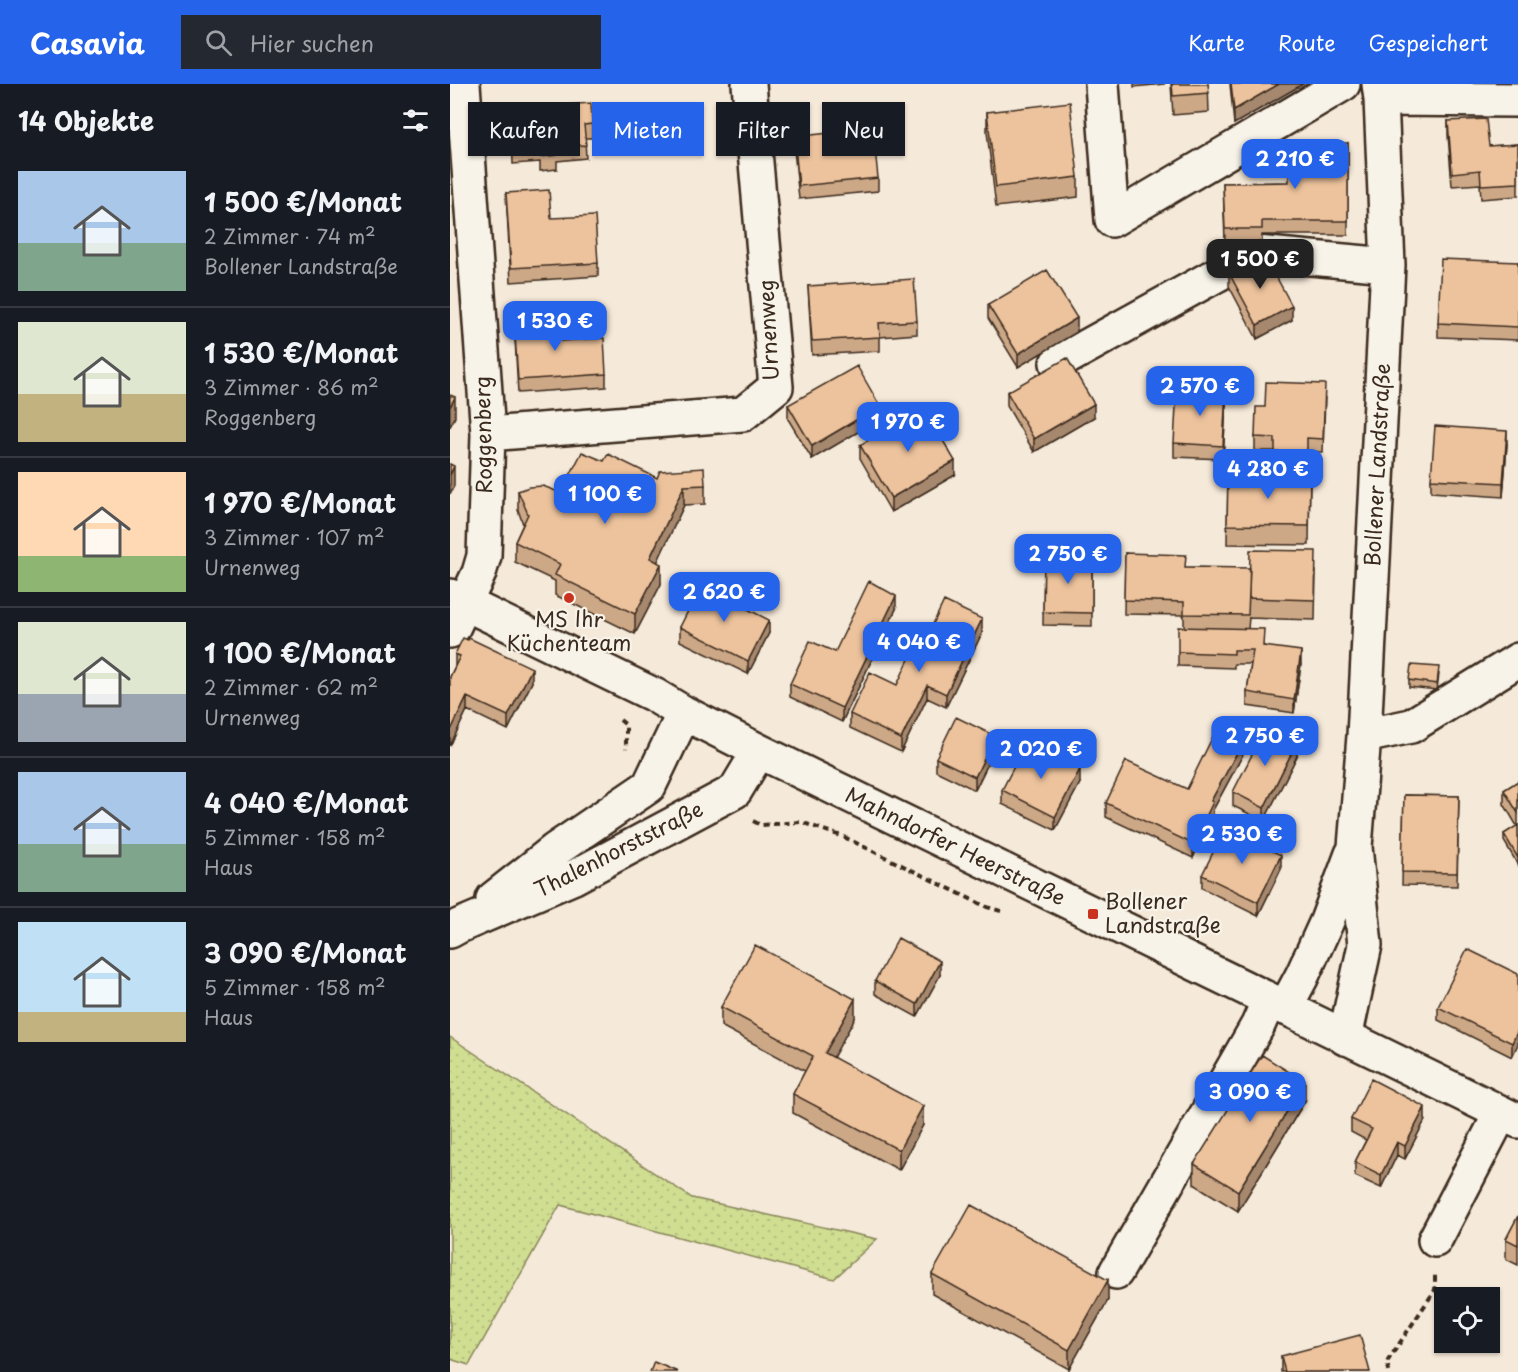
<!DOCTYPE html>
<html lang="de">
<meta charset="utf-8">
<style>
body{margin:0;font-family:"Playpen Sans",sans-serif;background:#242831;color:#f1f3f6;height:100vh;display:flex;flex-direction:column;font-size:22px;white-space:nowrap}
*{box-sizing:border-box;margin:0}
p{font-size:20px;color:#9ea1a6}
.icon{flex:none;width:33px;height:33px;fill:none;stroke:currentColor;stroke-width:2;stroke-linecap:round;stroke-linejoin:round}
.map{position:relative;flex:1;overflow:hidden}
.panel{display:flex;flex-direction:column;background:#171b24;width:450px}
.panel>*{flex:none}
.guide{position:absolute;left:18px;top:18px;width:570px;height:54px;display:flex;gap:12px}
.fabs{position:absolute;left:984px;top:1203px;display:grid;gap:12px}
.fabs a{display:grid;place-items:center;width:66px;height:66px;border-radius:0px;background:#171b24;box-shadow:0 2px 4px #0004;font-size:30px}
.price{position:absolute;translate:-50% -51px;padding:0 14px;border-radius:12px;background:#2563eb;color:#fff;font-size:20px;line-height:39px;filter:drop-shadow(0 2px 3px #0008)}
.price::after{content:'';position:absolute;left:50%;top:36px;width:18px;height:14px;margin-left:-9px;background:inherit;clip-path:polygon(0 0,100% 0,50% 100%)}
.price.on{background:#222;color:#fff}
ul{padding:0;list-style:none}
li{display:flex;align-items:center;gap:18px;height:150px;padding:0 18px}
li+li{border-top:2px solid #363941}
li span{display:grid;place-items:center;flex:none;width:168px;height:120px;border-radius:0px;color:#555}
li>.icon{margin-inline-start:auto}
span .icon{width:72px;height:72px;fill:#fffc;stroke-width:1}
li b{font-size:26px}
h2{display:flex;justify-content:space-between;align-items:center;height:72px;padding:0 18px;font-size:26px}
.chip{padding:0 21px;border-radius:0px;background:#171b24;box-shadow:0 2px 4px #0004;font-size:21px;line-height:54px}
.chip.on{background:#2563eb;color:#fff}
header{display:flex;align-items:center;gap:36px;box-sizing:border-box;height:84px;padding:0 30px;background:#2563eb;color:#fff}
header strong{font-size:28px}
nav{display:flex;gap:33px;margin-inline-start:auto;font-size:21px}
.search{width:420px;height:54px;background:#242831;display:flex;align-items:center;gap:15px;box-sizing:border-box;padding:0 21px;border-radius:0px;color:#9ea1a6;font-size:22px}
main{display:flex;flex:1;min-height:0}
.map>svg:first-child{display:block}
.grass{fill:url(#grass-dots);stroke:#868458;stroke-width:1.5}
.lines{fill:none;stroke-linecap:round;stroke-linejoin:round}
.minor-casing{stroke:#3b2a1e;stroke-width:38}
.major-casing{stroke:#3b2a1e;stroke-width:38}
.path{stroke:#3b2a1e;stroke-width:4;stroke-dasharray:6 4.5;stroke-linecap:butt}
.minor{stroke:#f7f3e8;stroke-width:33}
.major{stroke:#f7f3e8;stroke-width:33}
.wall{fill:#cca887;stroke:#3b2a1e;stroke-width:1.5}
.shaded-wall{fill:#a6886e;stroke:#3b2a1e;stroke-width:1.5}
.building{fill:#edc39d;stroke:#3b2a1e;stroke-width:1.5}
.poi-dot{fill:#c8321e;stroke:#f7f3e8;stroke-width:2}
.labels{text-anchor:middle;stroke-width:4.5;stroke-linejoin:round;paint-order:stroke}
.street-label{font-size:21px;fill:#3b2a1e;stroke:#f7f3e8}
.poi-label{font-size:21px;fill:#3b2a1e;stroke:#f7f3e8}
</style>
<header>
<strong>Casavia</strong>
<div class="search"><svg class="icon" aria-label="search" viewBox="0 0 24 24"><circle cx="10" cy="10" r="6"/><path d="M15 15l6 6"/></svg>Hier suchen</div>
<nav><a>Karte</a><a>Route</a><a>Gespeichert</a></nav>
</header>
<main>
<section class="panel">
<h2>14 Objekte<svg class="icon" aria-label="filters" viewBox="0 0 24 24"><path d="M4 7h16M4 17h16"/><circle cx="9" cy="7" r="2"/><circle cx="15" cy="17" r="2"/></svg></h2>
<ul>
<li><span style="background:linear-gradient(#a9c7e8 60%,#7fa58c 0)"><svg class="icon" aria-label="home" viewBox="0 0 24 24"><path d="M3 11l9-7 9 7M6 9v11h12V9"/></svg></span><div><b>1 500 €/Monat</b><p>2 Zimmer · 74 m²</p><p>Bollener Landstraße</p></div></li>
<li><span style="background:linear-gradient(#dfe7d0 60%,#c2b280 0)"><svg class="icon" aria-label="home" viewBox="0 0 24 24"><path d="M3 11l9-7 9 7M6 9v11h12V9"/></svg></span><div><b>1 530 €/Monat</b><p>3 Zimmer · 86 m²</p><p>Roggenberg</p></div></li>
<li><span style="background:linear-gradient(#ffd9b3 70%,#8fb573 0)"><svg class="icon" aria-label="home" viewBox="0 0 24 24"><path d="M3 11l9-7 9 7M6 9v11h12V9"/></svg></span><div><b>1 970 €/Monat</b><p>3 Zimmer · 107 m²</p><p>Urnenweg</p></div></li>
<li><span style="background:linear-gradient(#dfe7d0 60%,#9aa5b1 0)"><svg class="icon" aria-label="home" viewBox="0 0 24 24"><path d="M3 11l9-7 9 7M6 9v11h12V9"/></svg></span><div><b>1 100 €/Monat</b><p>2 Zimmer · 62 m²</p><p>Urnenweg</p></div></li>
<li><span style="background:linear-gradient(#a9c7e8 60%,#7fa58c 0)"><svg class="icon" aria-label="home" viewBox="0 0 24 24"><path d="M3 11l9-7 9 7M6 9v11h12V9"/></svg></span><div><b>4 040 €/Monat</b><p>5 Zimmer · 158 m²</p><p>Haus</p></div></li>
<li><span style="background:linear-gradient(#bfe0f5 75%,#c2b280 0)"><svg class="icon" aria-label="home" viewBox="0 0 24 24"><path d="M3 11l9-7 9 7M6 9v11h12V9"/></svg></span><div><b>3 090 €/Monat</b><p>5 Zimmer · 158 m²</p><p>Haus</p></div></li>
</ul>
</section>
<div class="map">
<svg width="1068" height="1288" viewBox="0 0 1068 1288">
<defs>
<pattern id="grass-dots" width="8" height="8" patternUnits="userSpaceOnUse" patternTransform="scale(1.5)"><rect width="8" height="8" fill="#d0de92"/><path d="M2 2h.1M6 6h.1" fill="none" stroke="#b4bf7d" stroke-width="1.8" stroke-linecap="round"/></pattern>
</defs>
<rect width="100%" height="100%" fill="#f5e9d9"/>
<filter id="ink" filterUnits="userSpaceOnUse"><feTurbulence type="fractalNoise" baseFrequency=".0167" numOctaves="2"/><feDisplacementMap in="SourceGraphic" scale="12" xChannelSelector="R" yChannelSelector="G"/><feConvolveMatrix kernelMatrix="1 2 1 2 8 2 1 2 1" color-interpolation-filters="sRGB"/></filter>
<g filter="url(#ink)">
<path class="grass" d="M0,953L242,1114L427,1155L384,1195L110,1121L19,1281L0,1275Z"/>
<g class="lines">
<defs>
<path id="minor" d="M652,0L662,136L893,0
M931,15L1068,16
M607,279L806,169L938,181
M38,350L293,330L326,303L299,0
M0,547L2,546L29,489L34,472L38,350L13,0
M914,652L961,642L1068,576
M835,924L852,892L877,837L902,770
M895,954L915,861L905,763L914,652L938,181L931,15L929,0
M985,1156L1051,1029
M666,1188L808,941L819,916"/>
<path id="major" d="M0,512L204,611L234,629L309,667L1068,1037
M43,815L105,766L199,702L234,629
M0,847L9,842L124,793L285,707L309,667"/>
</defs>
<use href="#minor" class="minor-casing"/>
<use href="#major" class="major-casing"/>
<path class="path" d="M170,636L176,641V665
M303,737L311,741L351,738L394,753L537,823L554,828
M939,1288L937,1278L985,1206V1190"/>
<use href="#minor" class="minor"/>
<use href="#major" class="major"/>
</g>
<path class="wall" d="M684,0H715L684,3Z
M721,0H758L759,28L723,31Z
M780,0H853L784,40Z
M64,25L142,40V54H135L136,74L107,77V85L90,87V78L63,80L62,48H65Z
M537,28L628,93V113L546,123L537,48Z
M998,37L1039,62L1068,60V112L1031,115L1030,100L1002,102L998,51Z
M344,53L428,94V107L349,115L344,66Z
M898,59V151H812V158H775L773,99L839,98Z
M56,109L101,134L148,179V192L61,198Z
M1068,178V256L988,253V239Z
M779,189L842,236L807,255L779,202Z
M358,202L467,237V250L430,253V267L362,271Z
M538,221L627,248L568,283L538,234Z
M64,236L112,257L156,290V303L68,309Z
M557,308L644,333L584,368L557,322Z
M875,314L873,368H857V383L825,382V367H805V353L815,323Z
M776,320L773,375L724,373V359Z
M338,321L430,335L362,375L338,335Z
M1057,360L1053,413L981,408V395Z
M410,361L505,391L441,428L410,374Z
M778,389L860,391L859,461L777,460Z
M207,394L255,401V420L234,421L207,478L211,500L185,550L105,511V497L65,478V458L73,440L68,426V407L111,409Z
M675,469L736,483L866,487L865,536L799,534V533L798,545L814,562L851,580L844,629L797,622V608L801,580H784V584L728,582V568L734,543V531L674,530Z
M594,473L642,474V542L593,541Z
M446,525L392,638L340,613V600Z
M230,543L319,549L298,590L230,557Z
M532,549L496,623L477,614L451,668L400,644V630L447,601L473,561Z
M5,570L82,598L58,646L17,626L0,662V593L5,582Z
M989,590L987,606L959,603V596Z
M804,650L763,726V731L743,774L656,733V719L737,705Z
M545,665L525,706L486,687V674Z
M847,672L814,737L783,722V708Z
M1068,697V781L1054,757V750L1067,742L1054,720V706Z
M630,699L605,746L552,720V706Z
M954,711L1009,712L1007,802L952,801Z
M831,785L808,832L752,804V791Z
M1068,890L1062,973L988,936V923Z
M490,891L467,933L425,910V897Z
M271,923L405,934L383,973L473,1041L449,1086L343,1029V1010L355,987L271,942Z
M855,1017L788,1127L744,1100V1080Z
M901,1035L975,1036L955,1075L947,1071L931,1104L905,1092V1078L916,1056L901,1048Z
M1068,1132V1181L1056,1175V1155Z
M482,1190L658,1216L619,1285L482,1210Z
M831,1272L920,1288H831Z"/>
<path class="shaded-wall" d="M829,0H853L784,40V26Z
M842,222V236L807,255V241Z
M627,234V248L568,283V270Z
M776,306V320L773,375V362Z
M5,313V333L0,343V323Z
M644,320V333L584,368V355Z
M430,322V335L362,375V362Z
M1057,347V360L1053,413V399Z
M505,377V391L441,428V414Z
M4,382V402L0,410V391Z
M234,402V421L200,494V474Z
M211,480V500L185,550V530Z
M446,512V525L392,638V624Z
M532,535V549L496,623V610Z
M319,536V549L298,590V577Z
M851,567V580L844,629V616Z
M82,584V598L58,646V632Z
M477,601V614L451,668V655Z
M17,613V626L0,662V648Z
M804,637V650L763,726V731L743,774V760L761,717Z
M545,652V665L525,706V693Z
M847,658V672L814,737V724Z
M630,685V699L605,746V733Z
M831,771V785L808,832V818Z
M490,877V891L467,933V920Z
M405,915V934L375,988V969Z
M1068,946V960L1062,973V959Z
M855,998V1017L788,1127V1107Z
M473,1022V1041L449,1086V1066Z
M975,1023V1036L955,1075V1062Z
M947,1058V1071L931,1104V1091Z
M658,1196V1216L619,1285V1266Z"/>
<path class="building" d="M722,0H758L759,9L723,12Z
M781,0H829L784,26Z
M620,18L628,93L546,103L537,28Z
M141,19L142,40L134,41L136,61L106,63L107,71L90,73V64L63,66L62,48H66L64,25Z
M1036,35L1039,62L1068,60V99L1031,101L1030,86L1002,89L998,37Z
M423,44L428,94L349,102L344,53Z
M839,59H898V137H812V145H775L773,99L839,98Z
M99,106L101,134L145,132L148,179L61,184L56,109Z
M814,170L842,222L807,241L779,189Z
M991,175L1068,178V243L988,239Z
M597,186L627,234L568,270L538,221Z
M464,195L467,237L429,239L430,253L362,257L358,202Z
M111,233L112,257L154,254L156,290L68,296L64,236Z
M617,274L644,320L584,355L557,308Z
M407,282L430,322L362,362L338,321Z
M816,298L875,300L873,355L857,354V370L825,368V354L805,353L806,323H815Z
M727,304L776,306L773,362L724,359Z
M0,311L5,313L0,323Z
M474,324L505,377L441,414L410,361Z
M985,342L1057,347L1053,399L981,395Z
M132,368L154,377L158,370L207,394L210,387L254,384L255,401L234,402L200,474L211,480L185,530L105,491L110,480L65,458L78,430L68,407L79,403L93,402L111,409Z
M0,380L4,382L0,391Z
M778,389L860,391L859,442L777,441Z
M800,466L866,467L865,516L799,514Z
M675,469L736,471L735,483L800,484L798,531L734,530V518L674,516Z
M594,473L642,474V529L593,528Z
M419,497L446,512L392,624L340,600L360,557L385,568Z
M251,501L319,536L298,577L230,543Z
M494,517L532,535L496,610L477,601L451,655L400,630L420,588L447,601L467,558L473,561Z
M728,543L814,545L813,562L851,567L844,616L797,608L803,566H784V570L728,568Z
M13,554L18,556L19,554L82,584L58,632L17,613L0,648V593L10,572L5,570Z
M961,581L989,583L987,600L959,596Z
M506,633L545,652L525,693L486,674Z
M771,636L804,637L761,717L763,718L743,760L656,719L676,677L737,705Z
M816,643L847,658L814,724L783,708Z
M576,659L630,685L605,733L552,706Z
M1068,697V729L1054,706Z
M954,711L1009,712L1007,789L952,788Z
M1068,741V774L1054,750Z
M775,744L831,771L808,818L752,791Z
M448,854L490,877L467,920L425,897Z
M305,861L405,915L375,969L473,1022L449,1066L343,1010L363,972L271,923Z
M1017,865L1068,890V946L1062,959L988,923Z
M812,971L855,998L788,1107L744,1080Z
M921,995L975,1023L955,1062L947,1058L931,1091L905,1078L922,1045L901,1035Z
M521,1121L658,1196L619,1266L482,1190Z
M1068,1132V1161L1056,1155Z
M910,1251L920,1288H835L831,1272Z
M204,1278L228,1288H200Z"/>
</g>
<g class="poi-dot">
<circle cx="119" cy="514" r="6"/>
<rect x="637" y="824" width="12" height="12" rx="3"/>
</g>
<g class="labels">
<g class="street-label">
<text transform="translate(319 246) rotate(-93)" y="7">Urnenweg</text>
<text transform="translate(34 351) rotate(-91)" y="7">Roggenberg</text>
<text transform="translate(928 381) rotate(-87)" y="7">Bollener Landstraße</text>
<text transform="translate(505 763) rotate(26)" y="7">Mahndorfer Heerstraße</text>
<text transform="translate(169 766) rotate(-27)" y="7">Thalenhorststraße</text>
</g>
<g class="poi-label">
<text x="119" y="543">MS Ihr<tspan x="119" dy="24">Küchenteam</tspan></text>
<text x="655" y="825" text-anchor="start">Bollener<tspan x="655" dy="24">Landstraße</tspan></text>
</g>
</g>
</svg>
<div class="fabs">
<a><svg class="icon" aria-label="locate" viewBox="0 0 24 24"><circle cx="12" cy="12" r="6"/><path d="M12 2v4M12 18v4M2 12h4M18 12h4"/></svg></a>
</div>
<b class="price" style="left:845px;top:106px">2 210 €</b>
<b class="price on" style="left:810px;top:206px">1 500 €</b>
<b class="price" style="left:105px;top:268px">1 530 €</b>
<b class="price" style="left:750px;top:333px">2 570 €</b>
<b class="price" style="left:458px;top:369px">1 970 €</b>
<b class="price" style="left:818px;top:416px">4 280 €</b>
<b class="price" style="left:155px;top:441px">1 100 €</b>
<b class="price" style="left:618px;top:501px">2 750 €</b>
<b class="price" style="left:274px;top:539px">2 620 €</b>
<b class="price" style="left:469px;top:589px">4 040 €</b>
<b class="price" style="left:815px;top:683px">2 750 €</b>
<b class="price" style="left:591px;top:696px">2 020 €</b>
<b class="price" style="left:792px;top:781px">2 530 €</b>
<b class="price" style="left:800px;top:1039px">3 090 €</b>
<div class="guide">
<a class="chip">Kaufen</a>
<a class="chip on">Mieten</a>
<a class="chip">Filter</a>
<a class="chip">Neu</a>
</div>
</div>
</main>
